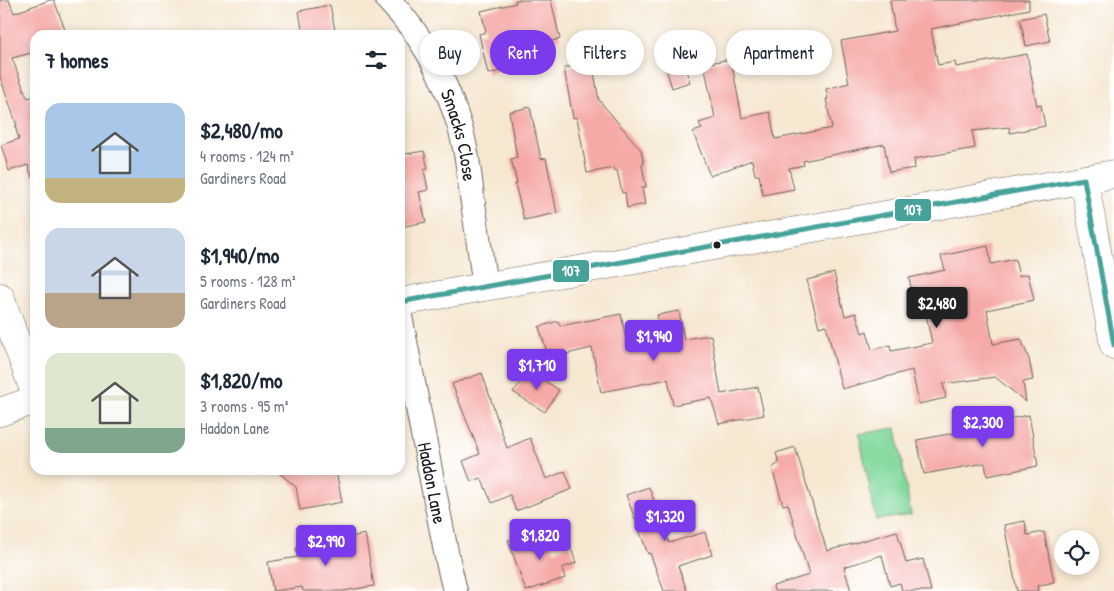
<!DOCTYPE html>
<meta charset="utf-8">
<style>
body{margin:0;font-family:"Patrick Hand",sans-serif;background:#f2f2f3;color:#1f2937;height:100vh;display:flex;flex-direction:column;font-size:19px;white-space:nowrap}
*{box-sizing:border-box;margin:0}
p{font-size:16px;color:#747a83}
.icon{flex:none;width:28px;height:28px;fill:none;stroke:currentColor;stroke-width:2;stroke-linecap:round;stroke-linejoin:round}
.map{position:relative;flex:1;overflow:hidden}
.side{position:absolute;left:30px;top:30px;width:375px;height:445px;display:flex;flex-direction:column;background:#fff;border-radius:15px;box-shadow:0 2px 8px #0003}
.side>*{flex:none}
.top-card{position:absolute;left:420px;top:30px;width:475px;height:45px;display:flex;gap:10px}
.fabs{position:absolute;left:1054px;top:530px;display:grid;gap:10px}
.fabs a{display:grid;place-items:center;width:45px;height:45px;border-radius:50%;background:#fff;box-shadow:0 2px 8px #0003;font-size:25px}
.price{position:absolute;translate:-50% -42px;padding:0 11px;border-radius:5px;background:#7c3aed;color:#fff;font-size:16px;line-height:32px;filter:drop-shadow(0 1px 2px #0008)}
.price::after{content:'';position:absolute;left:50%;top:30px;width:15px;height:11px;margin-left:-8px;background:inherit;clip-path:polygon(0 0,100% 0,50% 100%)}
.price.current{background:#222;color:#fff}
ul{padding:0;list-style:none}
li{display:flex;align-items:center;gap:15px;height:125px;padding:0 15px}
li span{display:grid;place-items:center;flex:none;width:140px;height:100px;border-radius:15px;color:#555}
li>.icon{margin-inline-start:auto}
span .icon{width:60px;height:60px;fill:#fffc;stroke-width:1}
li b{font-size:21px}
h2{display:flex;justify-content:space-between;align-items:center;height:60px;padding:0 15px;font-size:21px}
.tag{padding:0 18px;border-radius:22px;background:#fff;box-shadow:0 2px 8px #0003;font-size:18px;line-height:45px}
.tag.current{background:#7c3aed;color:#fff}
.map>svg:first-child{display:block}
.green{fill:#81d89d;stroke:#4e7a5c}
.building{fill:#f5aaa8}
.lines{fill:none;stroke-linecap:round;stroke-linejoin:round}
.minor-casing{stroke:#68635b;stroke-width:26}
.tertiary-casing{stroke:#68635b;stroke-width:29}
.minor{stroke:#fff;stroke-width:24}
.tertiary{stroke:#fff;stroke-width:28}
.bus-1-casing{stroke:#fff;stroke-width:9}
.bus-1{stroke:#46a299;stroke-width:5}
.bus-dot{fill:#1c1c1c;stroke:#fff;stroke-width:2}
.labels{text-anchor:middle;stroke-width:4;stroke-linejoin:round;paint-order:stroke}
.street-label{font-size:19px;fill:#1c1c1c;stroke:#fff}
.line-badge{stroke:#fff;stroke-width:2}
.badge-label{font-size:14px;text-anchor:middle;font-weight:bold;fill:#fff}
</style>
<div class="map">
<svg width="1114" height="591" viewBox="0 0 1114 591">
<rect width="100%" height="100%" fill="#fff"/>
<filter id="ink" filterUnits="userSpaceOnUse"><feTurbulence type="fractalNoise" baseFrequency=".02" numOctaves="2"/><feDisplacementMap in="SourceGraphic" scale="10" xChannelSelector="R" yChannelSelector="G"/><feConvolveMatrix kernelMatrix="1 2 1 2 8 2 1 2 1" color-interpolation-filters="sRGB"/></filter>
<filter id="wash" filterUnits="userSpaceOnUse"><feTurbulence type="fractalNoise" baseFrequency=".0096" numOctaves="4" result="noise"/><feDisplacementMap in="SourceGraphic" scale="20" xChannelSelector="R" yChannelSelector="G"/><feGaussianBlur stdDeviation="1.12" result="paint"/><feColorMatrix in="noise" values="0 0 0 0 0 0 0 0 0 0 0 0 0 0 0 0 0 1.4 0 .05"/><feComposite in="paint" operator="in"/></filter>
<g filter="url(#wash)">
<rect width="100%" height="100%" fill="#f6e7d1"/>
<path class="green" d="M896,428L911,515L876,520L859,434Z"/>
<g id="blocks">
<path class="building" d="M0,0H9L14,13L50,0H54L67,35H35V52L12,58L26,95L28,98L35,96V176L32,177L28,165L9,171L1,145L19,139L15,126H17L0,77Z
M515,0H551L560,39L516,49L520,66L488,74L479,34L486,32L481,11L516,3Z
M890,0H1029V9L931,29L938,65L955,62L956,67L1027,54L1037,106L1041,105L1045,126L1010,133L1009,127L972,131L975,148L914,159L915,168L889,172L884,144L803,161L804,165L789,168L794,189L763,195L759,175H755L752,160L710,176L693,132L702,129L699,123L715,118L704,64L731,59L742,118L770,112L775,139L832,128L826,99H828L826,89L849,83L841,41L895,31Z
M330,5L336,35H303L299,11Z
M1044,14L1050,41L1026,46L1020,19Z
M682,59L690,82L672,88L665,65Z
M592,62L599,100L641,150L644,164L642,165L646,187L642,188L645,204L627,208L625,192L622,193L617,170L614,171V168L587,173L577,117L573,118L564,68Z
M530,107L541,159L546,158L557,213L524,220L515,184L517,183L511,159L517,157L509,112Z
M424,151L428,169L424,170L428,190L419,192L426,222L400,227V155Z
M988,246L991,264L1015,259L1019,276L1028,274L1034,300L987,310L993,344L1021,339L1029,359L1033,380L1023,382L1026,402L995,377L943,384L946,398L919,404L912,370L842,389L826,325L819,327L807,280L834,273L845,316L856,313L862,333L867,331L872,350L890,345L891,351L932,343L923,301L914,303L909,278L945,270L941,256Z
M679,311L684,339L711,335L721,394L758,387L764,415L719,424L711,398L673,405L668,379L601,392L592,348L549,358L539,327L558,321L560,326L621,314L627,344L661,337L657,315Z
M530,371L559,390L545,412L513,392Z
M482,373L507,448L530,438L546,479L565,471L572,489L516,511L510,495L492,503L481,478L471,482L463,461L480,454L452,384Z
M1029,415L1038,466L987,476L985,463L924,474L917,440L997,425L998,421Z
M795,447L827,551L897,531L906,563L923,559L931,591H902L900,583L890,586L882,555L844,567L851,591H774L773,586L809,575L788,504L783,505L772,468L779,463L776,453Z
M276,470H336L342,502L300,510L296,487Z
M649,487L669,543L705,532L712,555L678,566L687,591H664L650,553L648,554L626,495Z
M1025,521L1027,535L1044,532L1054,582L1037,586L1038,591H1017L1004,525Z
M529,532L533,542L549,536L554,551L570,545L576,563L562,568L565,578L526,591L508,540Z
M365,534L374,586L343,591H303L302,587L273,591L268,562L298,557L296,548Z"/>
</g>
</g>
<g filter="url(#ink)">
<use href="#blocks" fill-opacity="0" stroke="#68635b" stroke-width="1"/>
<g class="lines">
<defs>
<g id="minor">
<path id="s1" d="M388,0C420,33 443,74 457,118C466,144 469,171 472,197C477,228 481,258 485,288"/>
<path id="s2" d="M400,316L447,557L455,591"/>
</g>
<path id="tertiary" d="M1084,179L1114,345
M0,297L35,393
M400,302L1114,174
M0,412L35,400"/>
</defs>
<use href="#minor" class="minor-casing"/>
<use href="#tertiary" class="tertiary-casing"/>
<use href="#minor" class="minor"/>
<use href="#tertiary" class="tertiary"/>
<defs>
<path id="bus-1" d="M1084,179L1114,345
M400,302L1084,179"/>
</defs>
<use href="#bus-1" class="bus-1-casing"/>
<use href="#bus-1" class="bus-1"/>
</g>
</g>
<circle class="bus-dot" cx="717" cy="245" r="4.5"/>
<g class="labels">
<g class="street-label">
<text dy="7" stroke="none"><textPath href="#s1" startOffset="155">Smacks Close</textPath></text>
<text dy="7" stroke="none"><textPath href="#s2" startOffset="170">Haddon Lane</textPath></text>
</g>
</g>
<g class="line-badge">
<rect x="894" y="198" width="38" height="24" rx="5" fill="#46a299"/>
<rect x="552" y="259" width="38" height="24" rx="5" fill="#46a299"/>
</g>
<g class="badge-label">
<text x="913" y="215">107</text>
<text x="571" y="276">107</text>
</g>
</svg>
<div class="fabs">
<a><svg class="icon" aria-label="locate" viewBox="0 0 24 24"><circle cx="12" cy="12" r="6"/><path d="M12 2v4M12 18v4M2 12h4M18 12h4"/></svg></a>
</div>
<b class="price current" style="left:937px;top:329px">$2,480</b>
<b class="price" style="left:654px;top:362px">$1,940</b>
<b class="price" style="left:537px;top:391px">$1,710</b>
<b class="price" style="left:983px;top:448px">$2,300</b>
<b class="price" style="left:665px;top:542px">$1,320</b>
<b class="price" style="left:540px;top:561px">$1,820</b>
<b class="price" style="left:326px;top:567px">$2,990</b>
<div class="top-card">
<a class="tag">Buy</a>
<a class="tag current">Rent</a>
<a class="tag">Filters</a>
<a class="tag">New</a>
<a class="tag">Apartment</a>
</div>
<section class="side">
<h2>7 homes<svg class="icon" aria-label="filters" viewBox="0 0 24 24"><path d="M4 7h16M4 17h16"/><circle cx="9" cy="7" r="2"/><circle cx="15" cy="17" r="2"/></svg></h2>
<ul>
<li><span style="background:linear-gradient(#a9c7e8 75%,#c2b280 0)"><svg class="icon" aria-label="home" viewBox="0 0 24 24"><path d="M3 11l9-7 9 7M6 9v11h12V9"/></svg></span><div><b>$2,480/mo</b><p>4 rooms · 124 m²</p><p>Gardiners Road</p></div></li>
<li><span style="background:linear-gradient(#c9d6e8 65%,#b9a48a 0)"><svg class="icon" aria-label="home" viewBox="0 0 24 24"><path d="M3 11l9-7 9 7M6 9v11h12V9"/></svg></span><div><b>$1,940/mo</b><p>5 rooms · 128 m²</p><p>Gardiners Road</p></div></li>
<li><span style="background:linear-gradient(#dfe7d0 75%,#7fa58c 0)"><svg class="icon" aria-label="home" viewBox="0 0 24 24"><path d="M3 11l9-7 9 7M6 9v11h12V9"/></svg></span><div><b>$1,820/mo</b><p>3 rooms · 95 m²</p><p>Haddon Lane</p></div></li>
</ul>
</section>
</div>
